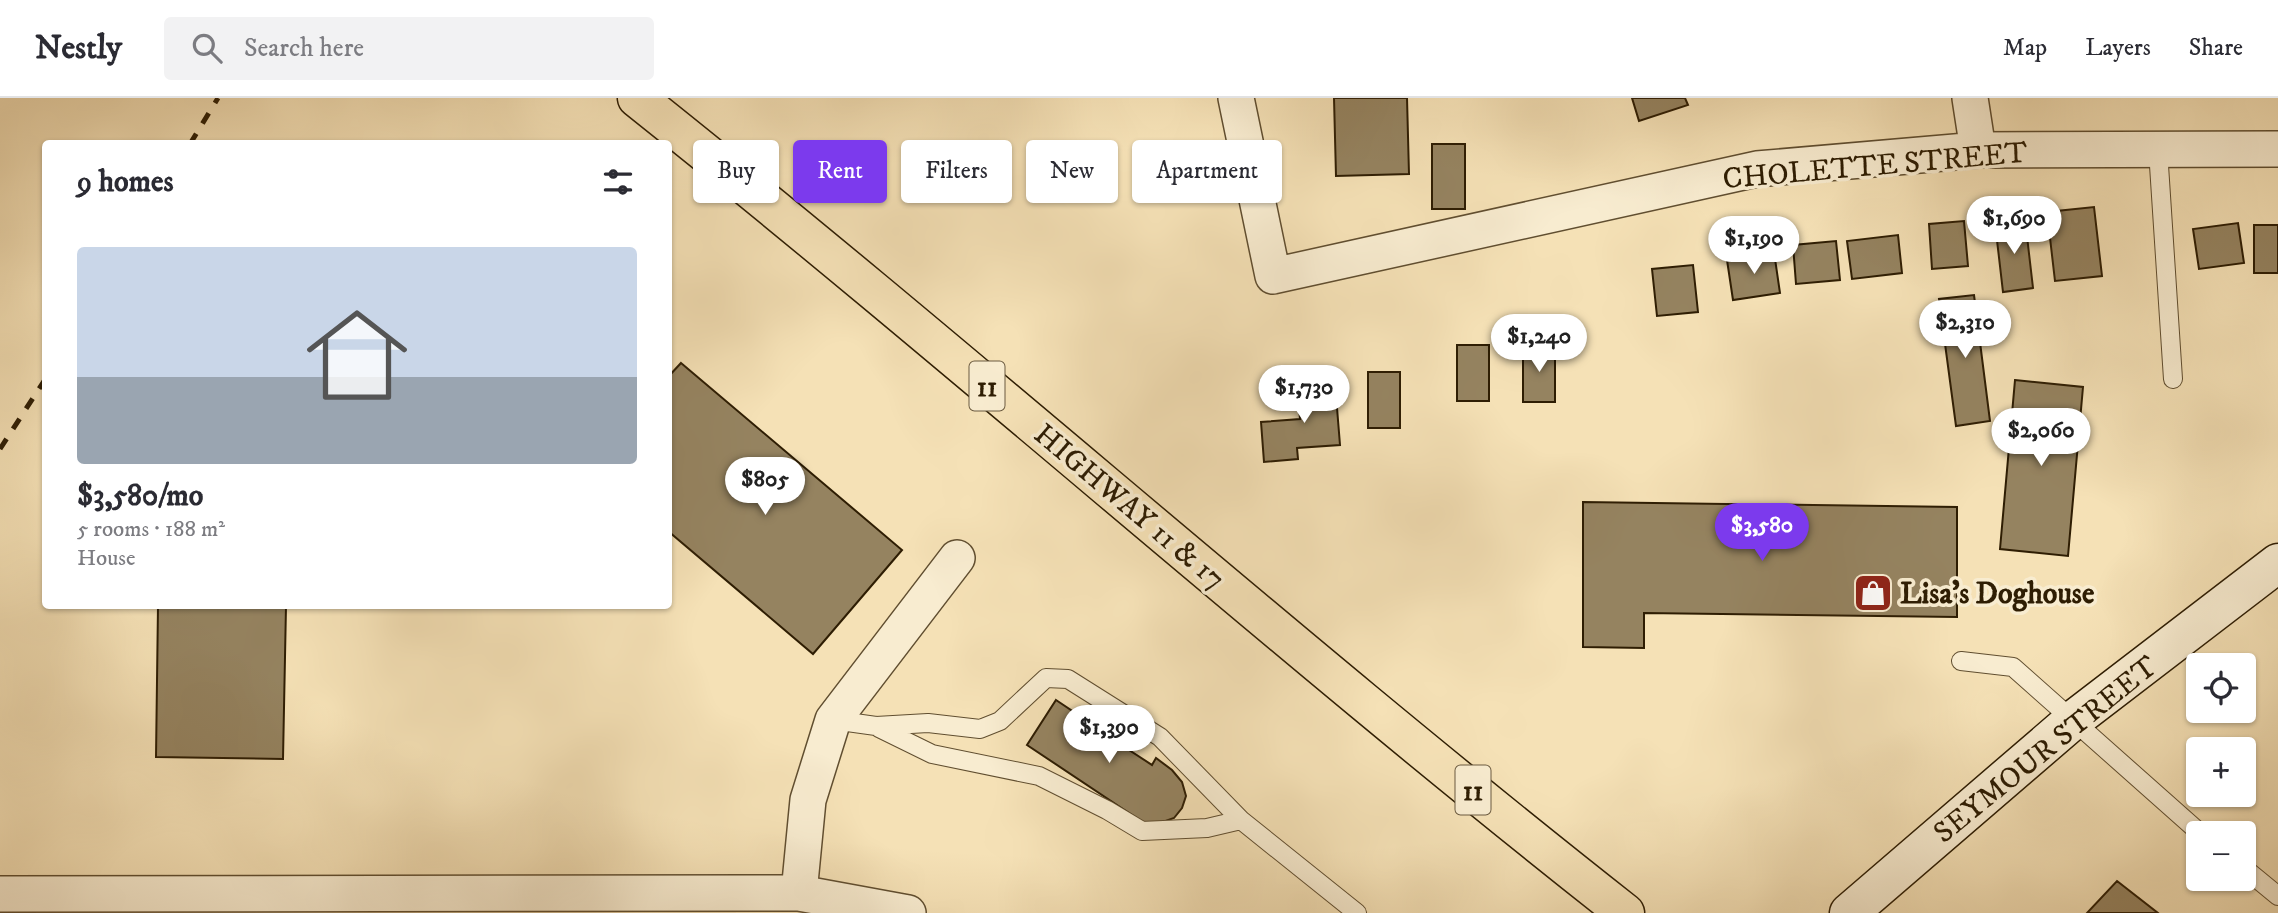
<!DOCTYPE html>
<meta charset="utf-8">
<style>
body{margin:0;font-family:"IM FELL DW Pica",serif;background:#f2f2f3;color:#2b2b33;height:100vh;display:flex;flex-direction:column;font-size:26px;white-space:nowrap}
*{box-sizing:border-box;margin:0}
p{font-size:23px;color:#7c7c81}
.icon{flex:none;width:38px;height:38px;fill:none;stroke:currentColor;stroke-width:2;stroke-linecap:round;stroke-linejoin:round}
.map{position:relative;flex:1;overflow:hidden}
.drawer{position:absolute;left:42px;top:42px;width:630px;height:469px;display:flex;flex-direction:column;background:#fff;border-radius:7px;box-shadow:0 2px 5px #0004}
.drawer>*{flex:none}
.top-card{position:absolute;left:693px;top:42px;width:665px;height:63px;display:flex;gap:14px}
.tools{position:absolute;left:2186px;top:555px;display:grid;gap:14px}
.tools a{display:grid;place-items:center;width:70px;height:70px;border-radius:7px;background:#fff;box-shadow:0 2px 5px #0004;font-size:35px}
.price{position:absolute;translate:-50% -60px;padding:0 16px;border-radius:24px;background:#fff;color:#222;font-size:23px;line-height:46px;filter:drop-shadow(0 2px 4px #0008)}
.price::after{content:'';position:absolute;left:50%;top:42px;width:21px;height:16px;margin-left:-10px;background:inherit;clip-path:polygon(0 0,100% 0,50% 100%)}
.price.on{background:#7c3aed;color:#fff}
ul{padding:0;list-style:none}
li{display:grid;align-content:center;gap:14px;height:371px;padding:0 35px}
li span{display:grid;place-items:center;height:217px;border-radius:7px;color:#555}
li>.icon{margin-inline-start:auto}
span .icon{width:126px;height:126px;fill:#fffc;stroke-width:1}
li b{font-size:30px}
h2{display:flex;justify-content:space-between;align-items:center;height:84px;padding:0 35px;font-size:30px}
.tag{padding:0 24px;border-radius:7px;background:#fff;box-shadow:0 2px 5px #0004;font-size:24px;line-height:63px}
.tag.on{background:#7c3aed;color:#fff}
header{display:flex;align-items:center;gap:42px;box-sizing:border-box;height:98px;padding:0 35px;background:#fff;border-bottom:2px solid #e1e1e2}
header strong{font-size:33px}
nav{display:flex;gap:38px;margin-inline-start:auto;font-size:24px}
.search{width:490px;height:63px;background:#f2f2f3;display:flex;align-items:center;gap:18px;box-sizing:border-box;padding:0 24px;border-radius:7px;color:#7c7c81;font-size:26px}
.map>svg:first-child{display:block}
.building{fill:#958360;stroke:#2e1d03;stroke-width:2}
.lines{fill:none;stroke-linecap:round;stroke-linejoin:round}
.lane-casing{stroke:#604e30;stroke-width:20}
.street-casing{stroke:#604e30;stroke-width:38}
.secondary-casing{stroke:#2e1d03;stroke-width:41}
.highway-casing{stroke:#2e1d03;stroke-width:41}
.lane{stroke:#f8ecd0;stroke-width:18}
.street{stroke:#f8ecd0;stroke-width:35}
.secondary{stroke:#f8ecd0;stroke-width:38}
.highway{stroke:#f5e1b6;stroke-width:38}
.rail{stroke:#2e1d03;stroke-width:5;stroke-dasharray:12 12;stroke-linecap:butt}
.labels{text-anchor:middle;stroke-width:7;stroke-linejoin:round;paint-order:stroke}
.shield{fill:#f8ecd0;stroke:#6b5b40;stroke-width:2}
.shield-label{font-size:28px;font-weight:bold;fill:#2e1d03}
.street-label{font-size:30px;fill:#2e1d03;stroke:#f8ecd0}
.poi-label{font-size:30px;font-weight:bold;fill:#2e1d03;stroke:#f8ecd0;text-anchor:start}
</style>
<header>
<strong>Nestly</strong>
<div class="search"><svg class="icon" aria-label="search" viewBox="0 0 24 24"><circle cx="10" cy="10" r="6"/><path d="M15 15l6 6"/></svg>Search here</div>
<nav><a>Map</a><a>Layers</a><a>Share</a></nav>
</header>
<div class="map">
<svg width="2278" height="815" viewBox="0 0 2278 815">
<rect width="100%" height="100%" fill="#f5e1b6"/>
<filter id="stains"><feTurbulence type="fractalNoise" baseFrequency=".00286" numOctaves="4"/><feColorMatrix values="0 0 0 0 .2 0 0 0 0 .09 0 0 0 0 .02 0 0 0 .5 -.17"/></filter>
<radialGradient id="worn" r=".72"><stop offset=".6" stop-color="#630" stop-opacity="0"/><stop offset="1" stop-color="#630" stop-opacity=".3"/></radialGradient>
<path class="building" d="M1334,0H1407L1409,76L1336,78Z
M1632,0H1685L1688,7L1639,23Z
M1432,46H1465V111H1432Z
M2094,109L2102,178L2055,183L2047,114Z
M2025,121L2033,190L2003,194L1995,125Z
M1964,123L1968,168L1932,171L1929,126Z
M2238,125L2244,165L2199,171L2193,131Z
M2254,127H2278V175H2254Z
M1898,137L1902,175L1852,181L1847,143Z
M1836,143L1840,182L1796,186L1793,147Z
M1774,154L1780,195L1733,202L1727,162Z
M1693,167L1698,214L1657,218L1652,171Z
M1974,197L1990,323L1956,328L1939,201Z
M1457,247H1489V303H1457Z
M1523,248H1555V304H1523Z
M681,265L902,452L813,556L668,433V279Z
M1368,274H1400V330H1368Z
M2015,282L2083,289L2068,458L2000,451Z
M1335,285L1340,347L1297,350L1298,361L1264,364L1261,324L1300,321L1297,288Z
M1583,404L1957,409V519L1644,515V550L1583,549Z
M158,508H286L283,661L156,659Z
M1056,602L1083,620L1087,614L1128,641L1123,648L1152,667L1156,660L1172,672L1182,684L1186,698L1182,710L1174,720L1160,725H1144L1027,647Z
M2117,783L2158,815H2087Z"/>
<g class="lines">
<defs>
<path id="lane" d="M2158,52L2173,281
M1961,563L2013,569L2200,735
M833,622L876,628L928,625L980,631L1000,623L1046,580L1068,581L1160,639L1241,722L1357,815
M879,630L932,656L1039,678L1107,712L1142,733L1207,730L1241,722
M2244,770L2278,798"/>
<path id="street" d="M1236,0L1273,178L1757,71L1978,52L2278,51
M1970,0L1978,52
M799,795L808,702L833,622L957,460
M0,796L799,795L908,815"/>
<path id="secondary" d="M1849,815L2072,623L2278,465"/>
<path id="highway" d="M637,0C971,266 1289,551 1625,815"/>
</defs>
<use href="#lane" class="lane-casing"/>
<use href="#street" class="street-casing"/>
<use href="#secondary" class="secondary-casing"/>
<use href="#highway" class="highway-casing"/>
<use href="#lane" class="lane"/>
<use href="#street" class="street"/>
<use href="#secondary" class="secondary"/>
<use href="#highway" class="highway"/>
<path class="rail" d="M190,46L218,0
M0,351L46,280"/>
</g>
<defs>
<symbol id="shop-square" viewBox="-11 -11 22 22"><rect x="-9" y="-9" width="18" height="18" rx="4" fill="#8f2418" stroke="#f8ecd0"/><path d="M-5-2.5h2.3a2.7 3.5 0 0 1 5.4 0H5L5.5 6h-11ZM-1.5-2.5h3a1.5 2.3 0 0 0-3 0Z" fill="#fff"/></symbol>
</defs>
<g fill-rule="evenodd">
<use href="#shop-square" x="1851" y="473" width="44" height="44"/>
</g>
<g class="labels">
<g class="shield">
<rect x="969.5" y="263.5" width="35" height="49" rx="5"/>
<rect x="1455.5" y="667.5" width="35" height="49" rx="5"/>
</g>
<g class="shield-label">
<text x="987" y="298">11</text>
<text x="1473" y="702">11</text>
</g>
<g class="street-label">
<text transform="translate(1875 67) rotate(-5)" y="10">CHOLETTE STREET</text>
<text transform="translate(1130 408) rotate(40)" y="10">HIGHWAY 11 &amp; 17</text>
<text transform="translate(2045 651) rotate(-39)" y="10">SEYMOUR STREET</text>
</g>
<g class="poi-label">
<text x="1900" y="505">Lisa's Doghouse</text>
</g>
</g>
<rect width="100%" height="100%" filter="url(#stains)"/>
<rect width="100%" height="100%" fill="url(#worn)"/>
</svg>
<div class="tools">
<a><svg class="icon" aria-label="locate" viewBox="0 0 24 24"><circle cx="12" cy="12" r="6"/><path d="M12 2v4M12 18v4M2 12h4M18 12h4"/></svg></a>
<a>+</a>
<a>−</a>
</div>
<b class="price" style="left:2014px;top:158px">$1,690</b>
<b class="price" style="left:1754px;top:178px">$1,190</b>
<b class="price" style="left:1965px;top:262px">$2,310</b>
<b class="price" style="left:1539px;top:276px">$1,240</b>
<b class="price" style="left:1304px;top:327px">$1,730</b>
<b class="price" style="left:2041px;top:370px">$2,060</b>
<b class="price" style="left:765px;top:419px">$805</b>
<b class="price on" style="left:1762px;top:465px">$3,580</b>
<b class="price" style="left:1109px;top:667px">$1,390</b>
<div class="top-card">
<a class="tag">Buy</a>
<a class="tag on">Rent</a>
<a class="tag">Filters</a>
<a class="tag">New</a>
<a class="tag">Apartment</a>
</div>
<section class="drawer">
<h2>9 homes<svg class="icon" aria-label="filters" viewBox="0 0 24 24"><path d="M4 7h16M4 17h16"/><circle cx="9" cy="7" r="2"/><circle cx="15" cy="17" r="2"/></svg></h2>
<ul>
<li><span style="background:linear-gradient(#c9d6e8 60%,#9aa5b1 0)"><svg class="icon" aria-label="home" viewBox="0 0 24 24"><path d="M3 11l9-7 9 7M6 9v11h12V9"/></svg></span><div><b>$3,580/mo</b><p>5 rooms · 188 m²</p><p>House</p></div></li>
</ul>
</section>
</div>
